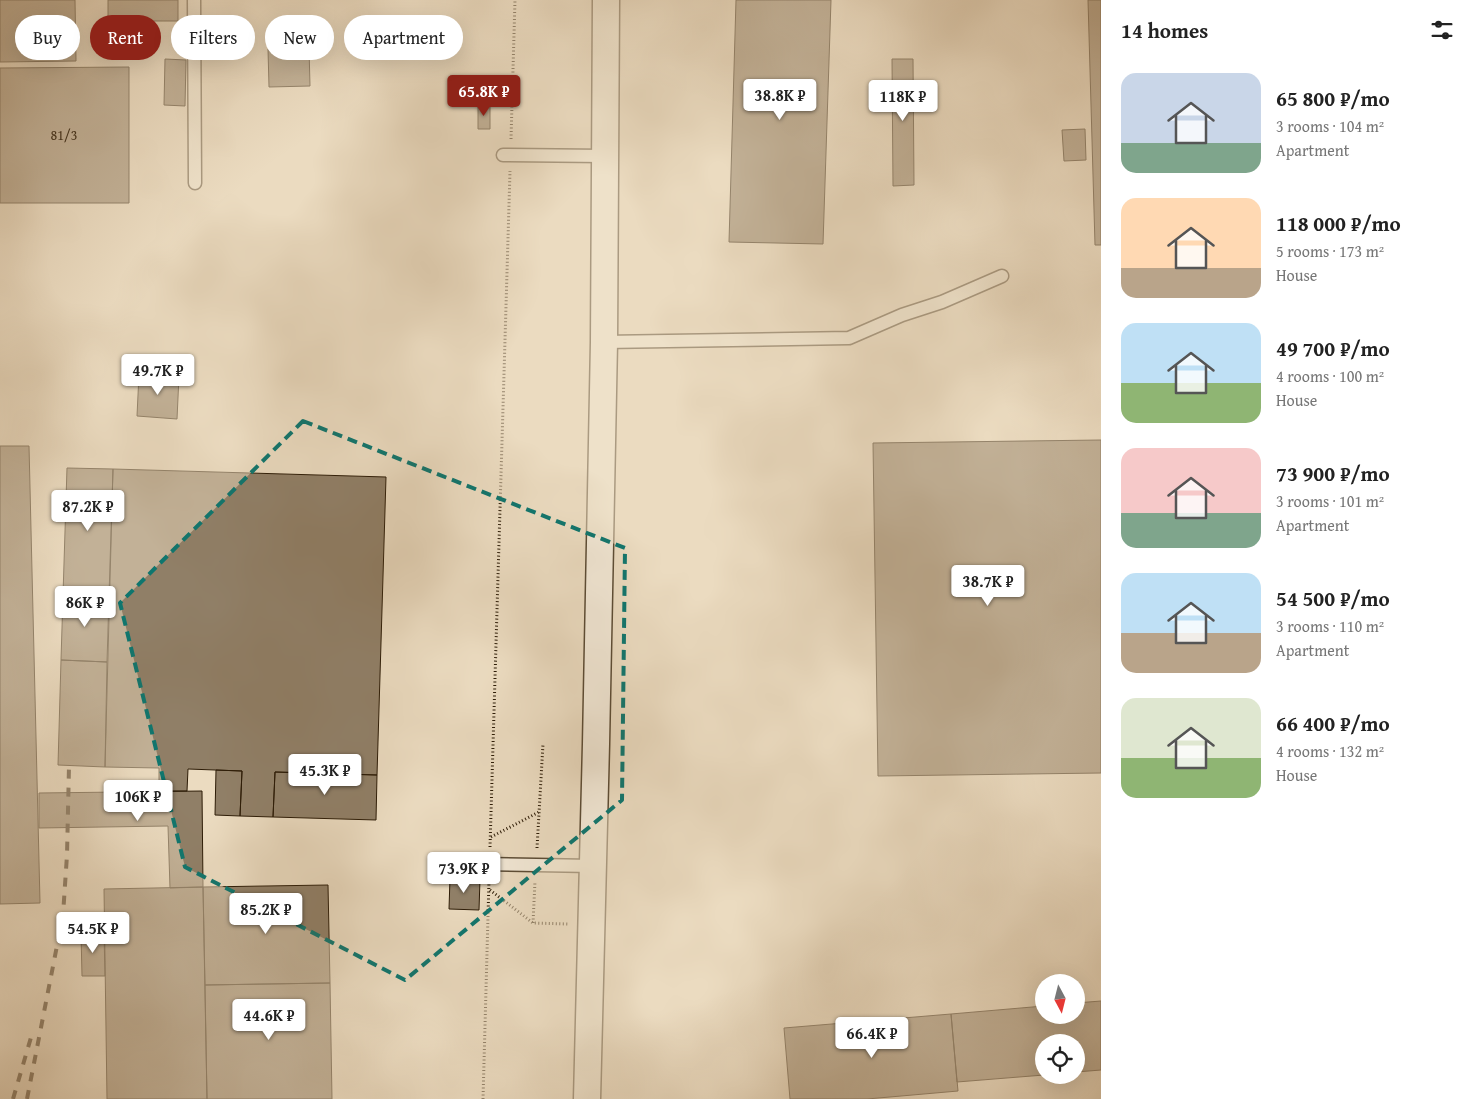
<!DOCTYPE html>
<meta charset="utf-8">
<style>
body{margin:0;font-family:"Gentium Book Plus",serif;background:#f2f2f2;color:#222;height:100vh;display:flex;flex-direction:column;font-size:19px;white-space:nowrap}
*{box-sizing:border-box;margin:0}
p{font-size:16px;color:#767676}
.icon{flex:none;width:28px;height:28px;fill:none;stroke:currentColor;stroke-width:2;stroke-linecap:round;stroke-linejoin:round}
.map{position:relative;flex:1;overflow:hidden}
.panel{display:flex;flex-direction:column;background:#fff;width:375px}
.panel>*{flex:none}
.guide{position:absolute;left:15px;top:15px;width:475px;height:45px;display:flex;gap:10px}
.needle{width:32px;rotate:173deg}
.controls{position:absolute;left:1035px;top:974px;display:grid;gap:10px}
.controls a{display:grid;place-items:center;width:50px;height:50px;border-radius:50%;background:#fff;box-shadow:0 5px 20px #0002;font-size:25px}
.price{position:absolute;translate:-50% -42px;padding:0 11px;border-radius:5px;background:#fff;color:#222;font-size:16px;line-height:32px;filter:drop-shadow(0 1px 2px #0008)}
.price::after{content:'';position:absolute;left:50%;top:30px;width:15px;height:11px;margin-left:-8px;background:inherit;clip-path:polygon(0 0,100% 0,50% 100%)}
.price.on{background:#8f2418;color:#fff}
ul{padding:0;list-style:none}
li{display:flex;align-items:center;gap:15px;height:125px;padding:0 20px}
li span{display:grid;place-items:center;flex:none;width:140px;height:100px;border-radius:15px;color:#555}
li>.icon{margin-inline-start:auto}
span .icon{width:60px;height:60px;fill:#fffc;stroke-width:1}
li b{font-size:21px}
h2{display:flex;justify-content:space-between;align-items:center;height:60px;padding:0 20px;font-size:21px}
.pill{padding:0 18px;border-radius:22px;background:#fff;box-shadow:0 5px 20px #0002;font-size:18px;line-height:45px}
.pill.on{background:#8f2418;color:#fff}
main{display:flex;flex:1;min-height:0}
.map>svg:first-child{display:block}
.building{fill:#907f67;stroke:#2d1c07}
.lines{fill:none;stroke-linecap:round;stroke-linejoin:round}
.lane-casing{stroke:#5c4c35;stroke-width:15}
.street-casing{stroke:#5c4c35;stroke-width:29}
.path{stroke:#2d1c07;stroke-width:3;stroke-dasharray:1 2.5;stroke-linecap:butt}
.lane{stroke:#f2e8d6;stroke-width:12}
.street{stroke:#f2e8d6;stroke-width:26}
.rail{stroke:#2d1c07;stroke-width:4;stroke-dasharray:9 9;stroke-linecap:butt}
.marked{fill:none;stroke:#0f766e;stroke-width:4;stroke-dasharray:10 6;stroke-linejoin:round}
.labels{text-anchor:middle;stroke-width:4;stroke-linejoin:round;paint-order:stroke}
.number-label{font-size:14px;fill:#46351f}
</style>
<main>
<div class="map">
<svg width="1101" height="1099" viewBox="0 0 1101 1099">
<rect width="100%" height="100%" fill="#ebdbc0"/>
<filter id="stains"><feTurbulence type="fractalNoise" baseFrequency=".004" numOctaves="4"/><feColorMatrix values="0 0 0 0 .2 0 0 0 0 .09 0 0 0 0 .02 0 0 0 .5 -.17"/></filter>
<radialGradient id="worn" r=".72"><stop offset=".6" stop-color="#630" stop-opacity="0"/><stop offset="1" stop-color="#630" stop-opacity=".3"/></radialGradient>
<path class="building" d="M0,0H75L76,61L0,62Z
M108,0H178V21H147V52H108Z
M736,0H831L823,244L729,242Z
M1088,0H1101V245H1095Z
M309,48L310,86L269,87L268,49Z
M165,59L186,60L185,106L164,105Z
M892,59H913L914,185L893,186Z
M129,67V203H0V68Z
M478,105H490V129H478Z
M1085,129L1086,160L1064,161L1062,130Z
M139,374L179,376L177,419L137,416Z
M1101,440V773L878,776L873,443Z
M0,446H29L40,903L0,904Z
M67,468L113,469L109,596L63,595Z
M113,469L386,477L377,775L275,772L273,817L240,816L242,771L188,769L187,791H159V768L105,767Z
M63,595L109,596L107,662L61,660Z
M61,660L107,662L105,767L58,765Z
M216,770L242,771L240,816L215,815Z
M275,772L377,775L376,820L273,817Z
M202,791L203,887L170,888L168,826L39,828V793Z
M450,878L480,879L479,910L449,909Z
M328,885L330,983L205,985L203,887Z
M203,887L207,1099H107L104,889Z
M104,932L105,976H82L81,933Z
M330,983L332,1099H207L205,985Z
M1101,1001V1070L1076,1072V1042H1044V1075L957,1082L951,1014L1044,1006V1015H1076V1003Z
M951,1014L958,1091L867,1099H790L784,1028Z"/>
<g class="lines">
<defs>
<path id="lane" d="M194,0L195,183
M503,155L605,156
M604,342L849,338L902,315L942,302L1002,276
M482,864L593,866"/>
<path id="street" d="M587,1099L596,744L604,342L606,0"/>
</defs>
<use href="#lane" class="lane-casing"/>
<use href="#street" class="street-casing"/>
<path class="path" d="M511,139L515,0
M491,837L539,812
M490,847L510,171
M537,848L543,744
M490,890L533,923L568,924
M533,923L535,881
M483,1099L489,880"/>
<use href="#lane" class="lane"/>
<use href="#street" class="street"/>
<path class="rail" d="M13,1099L32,1034
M27,1099L63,915L67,855L69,766"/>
</g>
<path d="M0 0H1101V1099H0ZM303,421L625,548L622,800L405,980L185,867L120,603Z" fill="#ebdbc0" fill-opacity=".55" fill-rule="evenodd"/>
<path class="marked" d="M303,421L625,548L622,800L405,980L185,867L120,603Z"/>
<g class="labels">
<g class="number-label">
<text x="64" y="140">81/3</text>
</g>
</g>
<rect width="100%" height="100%" filter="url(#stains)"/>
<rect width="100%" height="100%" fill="url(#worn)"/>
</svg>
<div class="controls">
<a><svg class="needle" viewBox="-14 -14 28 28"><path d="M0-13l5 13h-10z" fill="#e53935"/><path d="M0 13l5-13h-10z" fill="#767676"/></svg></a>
<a><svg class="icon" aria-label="locate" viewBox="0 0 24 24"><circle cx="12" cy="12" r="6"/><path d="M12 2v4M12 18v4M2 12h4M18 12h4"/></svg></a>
</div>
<b class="price on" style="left:484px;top:117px">65.8K ₽</b>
<b class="price" style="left:780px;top:121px">38.8K ₽</b>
<b class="price" style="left:903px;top:122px">118K ₽</b>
<b class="price" style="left:158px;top:396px">49.7K ₽</b>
<b class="price" style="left:88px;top:532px">87.2K ₽</b>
<b class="price" style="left:988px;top:607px">38.7K ₽</b>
<b class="price" style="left:85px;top:628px">86K ₽</b>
<b class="price" style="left:325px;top:796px">45.3K ₽</b>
<b class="price" style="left:138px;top:822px">106K ₽</b>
<b class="price" style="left:464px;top:894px">73.9K ₽</b>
<b class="price" style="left:266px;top:935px">85.2K ₽</b>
<b class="price" style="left:93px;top:954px">54.5K ₽</b>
<b class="price" style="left:269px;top:1041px">44.6K ₽</b>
<b class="price" style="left:872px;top:1059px">66.4K ₽</b>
<div class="guide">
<a class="pill">Buy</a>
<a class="pill on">Rent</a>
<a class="pill">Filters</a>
<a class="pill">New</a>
<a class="pill">Apartment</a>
</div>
</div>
<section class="panel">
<h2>14 homes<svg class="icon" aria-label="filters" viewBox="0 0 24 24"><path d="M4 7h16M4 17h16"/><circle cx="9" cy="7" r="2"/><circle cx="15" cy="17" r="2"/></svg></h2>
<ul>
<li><span style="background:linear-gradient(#c9d6e8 70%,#7fa58c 0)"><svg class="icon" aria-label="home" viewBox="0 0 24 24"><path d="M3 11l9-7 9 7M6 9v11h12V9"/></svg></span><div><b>65 800 ₽/mo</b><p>3 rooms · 104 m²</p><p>Apartment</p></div></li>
<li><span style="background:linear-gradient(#ffd9b3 70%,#b9a48a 0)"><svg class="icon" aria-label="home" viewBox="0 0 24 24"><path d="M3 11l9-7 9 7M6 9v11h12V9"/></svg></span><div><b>118 000 ₽/mo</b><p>5 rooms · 173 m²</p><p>House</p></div></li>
<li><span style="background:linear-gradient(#bfe0f5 60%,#8fb573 0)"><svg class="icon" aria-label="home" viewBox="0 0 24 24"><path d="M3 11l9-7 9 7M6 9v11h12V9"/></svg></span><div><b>49 700 ₽/mo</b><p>4 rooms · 100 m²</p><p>House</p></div></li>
<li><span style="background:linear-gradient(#f6c9c9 65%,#7fa58c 0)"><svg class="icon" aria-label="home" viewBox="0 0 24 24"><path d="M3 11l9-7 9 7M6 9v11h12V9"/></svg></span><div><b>73 900 ₽/mo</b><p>3 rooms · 101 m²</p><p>Apartment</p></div></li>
<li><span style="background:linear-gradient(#bfe0f5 60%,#b9a48a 0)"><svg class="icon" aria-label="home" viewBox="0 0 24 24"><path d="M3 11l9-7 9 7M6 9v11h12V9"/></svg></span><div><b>54 500 ₽/mo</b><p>3 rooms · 110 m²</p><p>Apartment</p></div></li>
<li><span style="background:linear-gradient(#dfe7d0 60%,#8fb573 0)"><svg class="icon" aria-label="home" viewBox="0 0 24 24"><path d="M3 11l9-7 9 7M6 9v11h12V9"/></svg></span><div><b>66 400 ₽/mo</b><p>4 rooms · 132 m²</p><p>House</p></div></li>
</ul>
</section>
</main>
